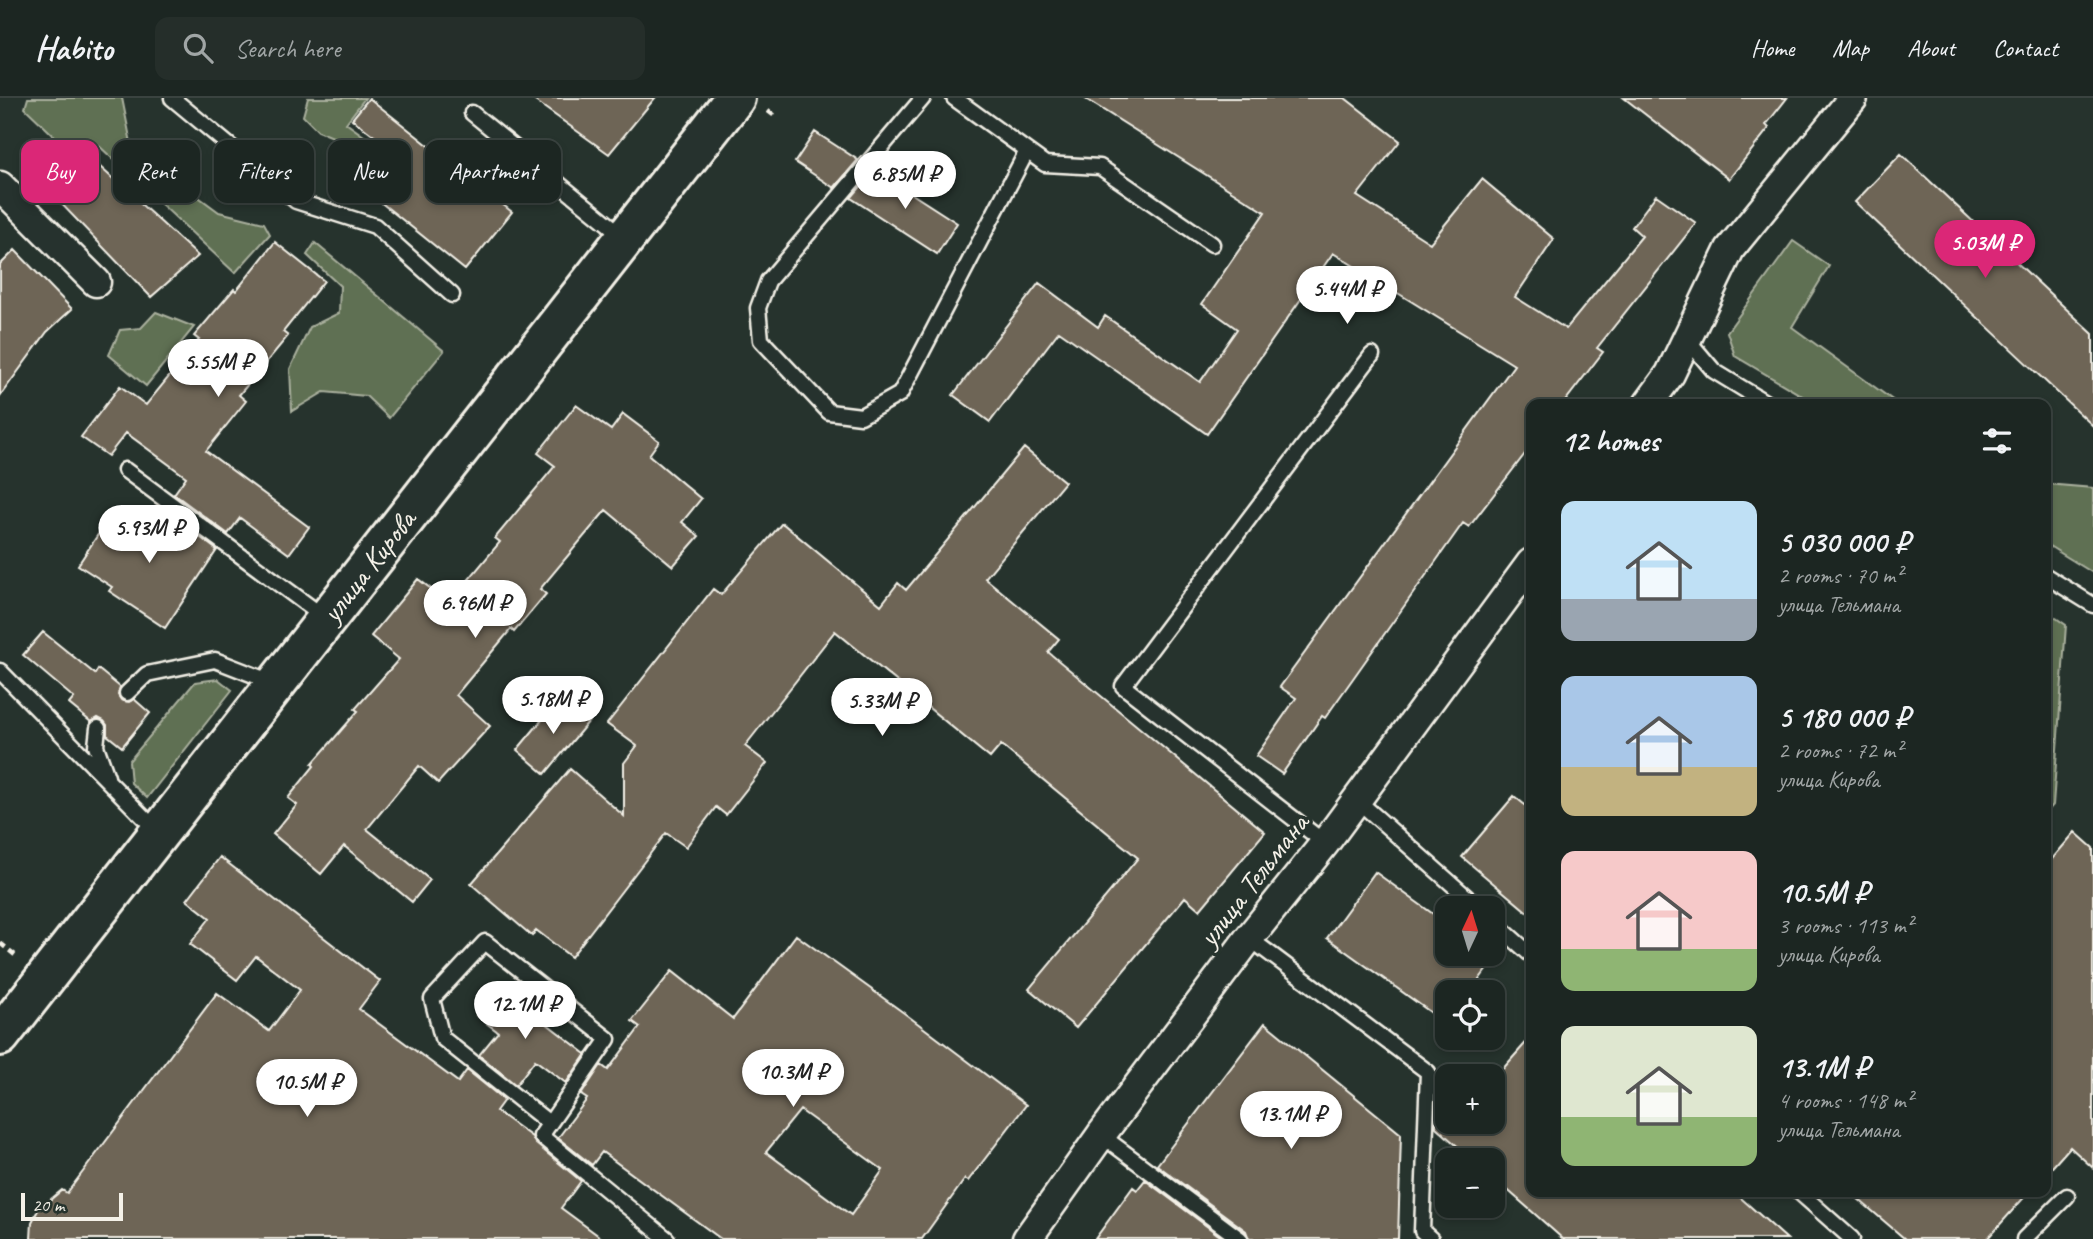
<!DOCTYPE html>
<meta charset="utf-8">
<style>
body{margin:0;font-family:Caveat,sans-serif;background:#252e2a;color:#f1f3f6;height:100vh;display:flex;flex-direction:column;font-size:26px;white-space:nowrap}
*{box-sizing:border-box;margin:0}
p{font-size:23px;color:#a0a5a5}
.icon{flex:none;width:38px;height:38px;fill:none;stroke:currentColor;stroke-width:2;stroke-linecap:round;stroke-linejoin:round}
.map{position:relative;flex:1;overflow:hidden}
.panel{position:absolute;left:1526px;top:301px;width:525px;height:798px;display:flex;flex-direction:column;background:#1c2622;border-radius:14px;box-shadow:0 4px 10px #0003,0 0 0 2px #3a4340}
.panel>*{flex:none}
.guide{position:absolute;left:21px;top:42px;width:665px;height:63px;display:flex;gap:14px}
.needle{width:46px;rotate:4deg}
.fabs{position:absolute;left:1435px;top:798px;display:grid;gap:14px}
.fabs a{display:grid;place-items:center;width:70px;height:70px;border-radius:14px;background:#1c2622;box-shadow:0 4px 10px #0003,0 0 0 2px #3a4340;font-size:35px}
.scale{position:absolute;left:21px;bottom:18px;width:102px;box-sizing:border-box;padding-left:7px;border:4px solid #f4f1e8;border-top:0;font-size:19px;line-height:24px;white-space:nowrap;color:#f4f1e8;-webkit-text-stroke:5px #26332d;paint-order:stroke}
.price{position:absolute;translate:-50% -60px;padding:0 16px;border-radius:24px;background:#fff;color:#222;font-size:23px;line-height:46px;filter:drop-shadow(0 2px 4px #0008)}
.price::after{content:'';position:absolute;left:50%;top:42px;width:21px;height:16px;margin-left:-10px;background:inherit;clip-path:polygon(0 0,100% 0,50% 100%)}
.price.selected{background:#db2777;color:#fff}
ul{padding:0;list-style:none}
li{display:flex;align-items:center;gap:21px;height:175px;padding:0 35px}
li span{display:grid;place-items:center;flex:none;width:196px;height:140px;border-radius:14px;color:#555}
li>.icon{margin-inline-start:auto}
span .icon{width:84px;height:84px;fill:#fffc;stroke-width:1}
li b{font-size:30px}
h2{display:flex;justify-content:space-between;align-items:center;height:84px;padding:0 35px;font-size:30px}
.chip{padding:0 24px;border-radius:14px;background:#1c2622;box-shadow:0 4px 10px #0003,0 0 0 2px #3a4340;font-size:24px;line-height:63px}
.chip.selected{background:#db2777;color:#fff}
header{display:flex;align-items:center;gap:42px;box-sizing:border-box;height:98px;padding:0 35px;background:#1c2622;border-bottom:2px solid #3a4340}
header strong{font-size:33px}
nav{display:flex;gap:38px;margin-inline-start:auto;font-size:24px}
.search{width:490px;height:63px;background:#252e2a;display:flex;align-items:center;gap:18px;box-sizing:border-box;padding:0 24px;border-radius:14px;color:#a0a5a5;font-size:26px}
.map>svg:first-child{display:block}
.green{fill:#5f7053;stroke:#aab09e;stroke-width:2}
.building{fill:#6e6557;stroke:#f4f1e8;stroke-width:2;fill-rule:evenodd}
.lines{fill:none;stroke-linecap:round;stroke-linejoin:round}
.lane-casing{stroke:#f4f1e8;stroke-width:19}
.street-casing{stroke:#f4f1e8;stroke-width:33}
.secondary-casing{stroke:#f4f1e8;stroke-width:44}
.path{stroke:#f4f1e8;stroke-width:4.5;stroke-dasharray:7 5;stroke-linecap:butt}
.lane{stroke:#26332d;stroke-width:14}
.street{stroke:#26332d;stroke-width:28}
.secondary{stroke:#26332d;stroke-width:38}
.labels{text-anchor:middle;stroke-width:7;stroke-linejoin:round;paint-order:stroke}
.street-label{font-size:30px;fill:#f4f1e8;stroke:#26332d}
</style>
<header>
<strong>Habito</strong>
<div class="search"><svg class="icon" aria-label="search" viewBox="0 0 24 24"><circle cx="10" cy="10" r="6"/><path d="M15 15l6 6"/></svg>Search here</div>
<nav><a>Home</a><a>Map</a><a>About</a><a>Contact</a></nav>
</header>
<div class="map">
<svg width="2093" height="1141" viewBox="0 0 2093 1141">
<rect width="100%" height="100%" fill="#26332d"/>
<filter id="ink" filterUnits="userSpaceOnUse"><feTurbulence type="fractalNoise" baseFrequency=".0143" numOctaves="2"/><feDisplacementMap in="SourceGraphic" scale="14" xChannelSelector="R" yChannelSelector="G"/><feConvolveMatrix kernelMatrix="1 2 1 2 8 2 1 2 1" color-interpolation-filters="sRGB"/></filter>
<g filter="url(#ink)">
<path class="green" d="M28,0H122L132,50L219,114L264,125L270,136L235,175L98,47L73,56L25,10Z
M308,0H365L346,25L368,41L352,63L338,41L318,33L303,18Z
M1793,143L1829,168L1792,229L1898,306H1816L1735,258L1727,234Z
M315,145L444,253L389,320L366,298L324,294L292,313L290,271L310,229L339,215L340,188L307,157Z
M156,214L194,229L146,288L109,257L120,232L141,230Z
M2046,386L2093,390V475L2046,446Z
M2046,513L2066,527L2053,707L2046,715Z
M218,581L232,592L147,700L131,685L129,663L195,584Z"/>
<path class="building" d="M369,0L512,114L465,172L348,78L378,41L352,21Z
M531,0H655L609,56Z
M1084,0H1345L1400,43L1357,98L1430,145L1482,81L1554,141L1515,199L1566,231L1642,138L1632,129L1656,97L1696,125L1597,250L1603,254L1563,306H1531V348L1469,429L1463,425L1325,620L1322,618L1282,676L1256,658L1296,600L1280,589L1514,267L1333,155L1207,336L1059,233L990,324L953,297L1039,185L1098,229L1105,218L1200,284L1237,231L1202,206L1265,114Z
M1624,0H1787L1766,27L1769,30L1729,81Z
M815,34L858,62L834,90L795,64Z
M1901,56L2093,236V328L1855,104Z
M88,58L198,158L151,199L52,96Z
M875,72L957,125L937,156L851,100Z
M275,144L324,183L283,234L288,238L239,297L246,303L206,353L309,429L289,456L240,420L228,436L174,396L186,379L126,335L108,358L81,339L120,288L146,307L199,242L194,238L234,191L236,193Z
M15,152L72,211L47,234L0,298V167Z
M576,307L611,332L623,316L659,343L649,357L701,401L682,424L699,438L673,468L606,412L540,491L546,496L514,534L511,531L456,597L490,628L438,685L419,668L367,731L430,782L412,804L344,748L321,776L273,736L297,707L288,700L314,668L312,666L358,613L355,611L399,561L371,538L418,481L439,497L440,495L451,503L500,444L495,440L555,368L538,355Z
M1024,350L1065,384L985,480L1059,541L1048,554L1265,734L1200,812L1185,799L1076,930L1029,891L1138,760L1001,647L990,660L835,533L745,648L767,665L726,717L716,709L686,749L666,735L571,859L536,832L532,838L471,786L570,671L624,718V665L637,648L607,626L713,491L721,497L782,425L881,507L898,485L906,492Z
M164,412L217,452L165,530L109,493L112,489L78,467L111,417L145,440Z
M43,534L95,576L98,571L120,589L118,597L121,602L129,604L134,601L150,615L122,649L107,637V627L104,623L98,620L91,624L69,606L74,600L23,557Z
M561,599L589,623L545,676L517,652Z
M1514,698L1531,712V817L1462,759Z
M2075,734L2093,750V1070L2070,1049L2046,1076V768Z
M220,759L380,883L359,911L458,984L467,972L504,1002L496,1013L532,1039L535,1045L581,1083L561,1110L603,1141H31L32,1124L38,1112L62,1092L67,1095L217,895L269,933L300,892L256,858L237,882L190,846L210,820L187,802Z
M1375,774L1447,826V856H1498L1470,894H1447V926L1327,840Z
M796,837L904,915L1026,1007L968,1083L965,1081L922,1141H721L602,1054L592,1067L558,1040L587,1001L581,997L601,967L608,972L640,929L632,923L672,873L733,921ZM800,1012L883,1072L851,1117L766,1054Z
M498,888L586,956L566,985L535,962L516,987L479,957L498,934L476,917Z
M1265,925L1401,1036L1398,1141H1249L1246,1133L1157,1067Z
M1531,939V1094H1734L1787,1141H1563L1493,1079V1062H1473L1436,1029V1024H1493V982Z
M1145,1082L1224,1141H1095L1133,1089L1137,1092Z
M1850,1094H2029L1987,1141H1905Z"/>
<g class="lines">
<defs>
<path id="lane" d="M172,0L296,103L375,128L452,197
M923,0L768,183L758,210L761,242L829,314L861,318L900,296L1027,53
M954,0L1045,66L1100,69L1212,146
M472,15L623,138
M1687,241L1714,273L1768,306
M125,372L325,520
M2046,478L2093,507
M0,573L158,734
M127,595L147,576L215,562L274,585
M98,630L96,648L107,679
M1357,702L1479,810
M1325,745L1123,588L1372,257
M1493,823L1531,857
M1249,840L1428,974L1422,1133L1431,1141
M549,1025L442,940L432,901L485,844L608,941L541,1038L667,1141
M1101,1037L1240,1141
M1799,1094L1852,1141
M2024,1141L2067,1098"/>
<path id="street" d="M0,88L96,184
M1648,306L1670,276L1730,151L1853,0
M1027,1141L1101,1037L1249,840L1325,745L1531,465"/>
<g id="secondary">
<path id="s1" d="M0,938L735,0"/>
</g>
</defs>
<use href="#lane" class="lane-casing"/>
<use href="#street" class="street-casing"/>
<use href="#secondary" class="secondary-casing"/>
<path class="path" d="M768,13L776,19
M0,845L15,857"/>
<use href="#lane" class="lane"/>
<use href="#street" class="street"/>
<use href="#secondary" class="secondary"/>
</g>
</g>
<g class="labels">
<g class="street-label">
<text dy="10" stroke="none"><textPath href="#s1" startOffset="597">улица Кирова</textPath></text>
<text transform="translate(1253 782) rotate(-52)" y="10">улица Тельмана</text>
</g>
</g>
</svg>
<div class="fabs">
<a><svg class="needle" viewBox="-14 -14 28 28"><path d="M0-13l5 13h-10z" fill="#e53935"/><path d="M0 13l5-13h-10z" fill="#a0a5a5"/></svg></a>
<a><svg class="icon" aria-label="locate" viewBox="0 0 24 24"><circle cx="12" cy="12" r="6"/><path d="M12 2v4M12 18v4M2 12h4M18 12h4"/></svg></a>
<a>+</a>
<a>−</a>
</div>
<div class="scale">20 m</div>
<b class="price" style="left:905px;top:113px">6.85M ₽</b>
<b class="price selected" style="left:1985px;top:182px">5.03M ₽</b>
<b class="price" style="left:1347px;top:228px">5.44M ₽</b>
<b class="price" style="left:218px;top:301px">5.55M ₽</b>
<b class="price" style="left:149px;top:467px">5.93M ₽</b>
<b class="price" style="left:475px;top:542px">6.96M ₽</b>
<b class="price" style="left:553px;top:638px">5.18M ₽</b>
<b class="price" style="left:882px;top:640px">5.33M ₽</b>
<b class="price" style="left:525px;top:943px">12.1M ₽</b>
<b class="price" style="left:793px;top:1011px">10.3M ₽</b>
<b class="price" style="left:307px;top:1021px">10.5M ₽</b>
<b class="price" style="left:1291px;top:1053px">13.1M ₽</b>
<div class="guide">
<a class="chip selected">Buy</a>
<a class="chip">Rent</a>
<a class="chip">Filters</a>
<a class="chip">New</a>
<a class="chip">Apartment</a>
</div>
<section class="panel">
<h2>12 homes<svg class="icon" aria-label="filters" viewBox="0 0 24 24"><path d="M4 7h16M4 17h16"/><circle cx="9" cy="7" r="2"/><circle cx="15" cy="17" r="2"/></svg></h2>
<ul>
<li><span style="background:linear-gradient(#bfe0f5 70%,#9aa5b1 0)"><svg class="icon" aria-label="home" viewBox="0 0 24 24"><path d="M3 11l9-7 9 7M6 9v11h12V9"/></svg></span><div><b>5 030 000 ₽</b><p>2 rooms · 70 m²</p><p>улица Тельмана</p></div></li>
<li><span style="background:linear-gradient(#a9c7e8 65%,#c2b280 0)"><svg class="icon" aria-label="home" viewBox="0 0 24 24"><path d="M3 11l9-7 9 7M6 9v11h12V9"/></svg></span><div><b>5 180 000 ₽</b><p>2 rooms · 72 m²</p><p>улица Кирова</p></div></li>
<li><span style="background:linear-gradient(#f6c9c9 70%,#8fb573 0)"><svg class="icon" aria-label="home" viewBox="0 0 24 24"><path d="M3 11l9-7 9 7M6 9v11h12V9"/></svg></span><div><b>10.5M ₽</b><p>3 rooms · 113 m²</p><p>улица Кирова</p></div></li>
<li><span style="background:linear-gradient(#dfe7d0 65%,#8fb573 0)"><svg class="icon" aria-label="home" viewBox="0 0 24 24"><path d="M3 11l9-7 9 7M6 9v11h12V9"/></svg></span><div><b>13.1M ₽</b><p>4 rooms · 148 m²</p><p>улица Тельмана</p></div></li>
</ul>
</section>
</div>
